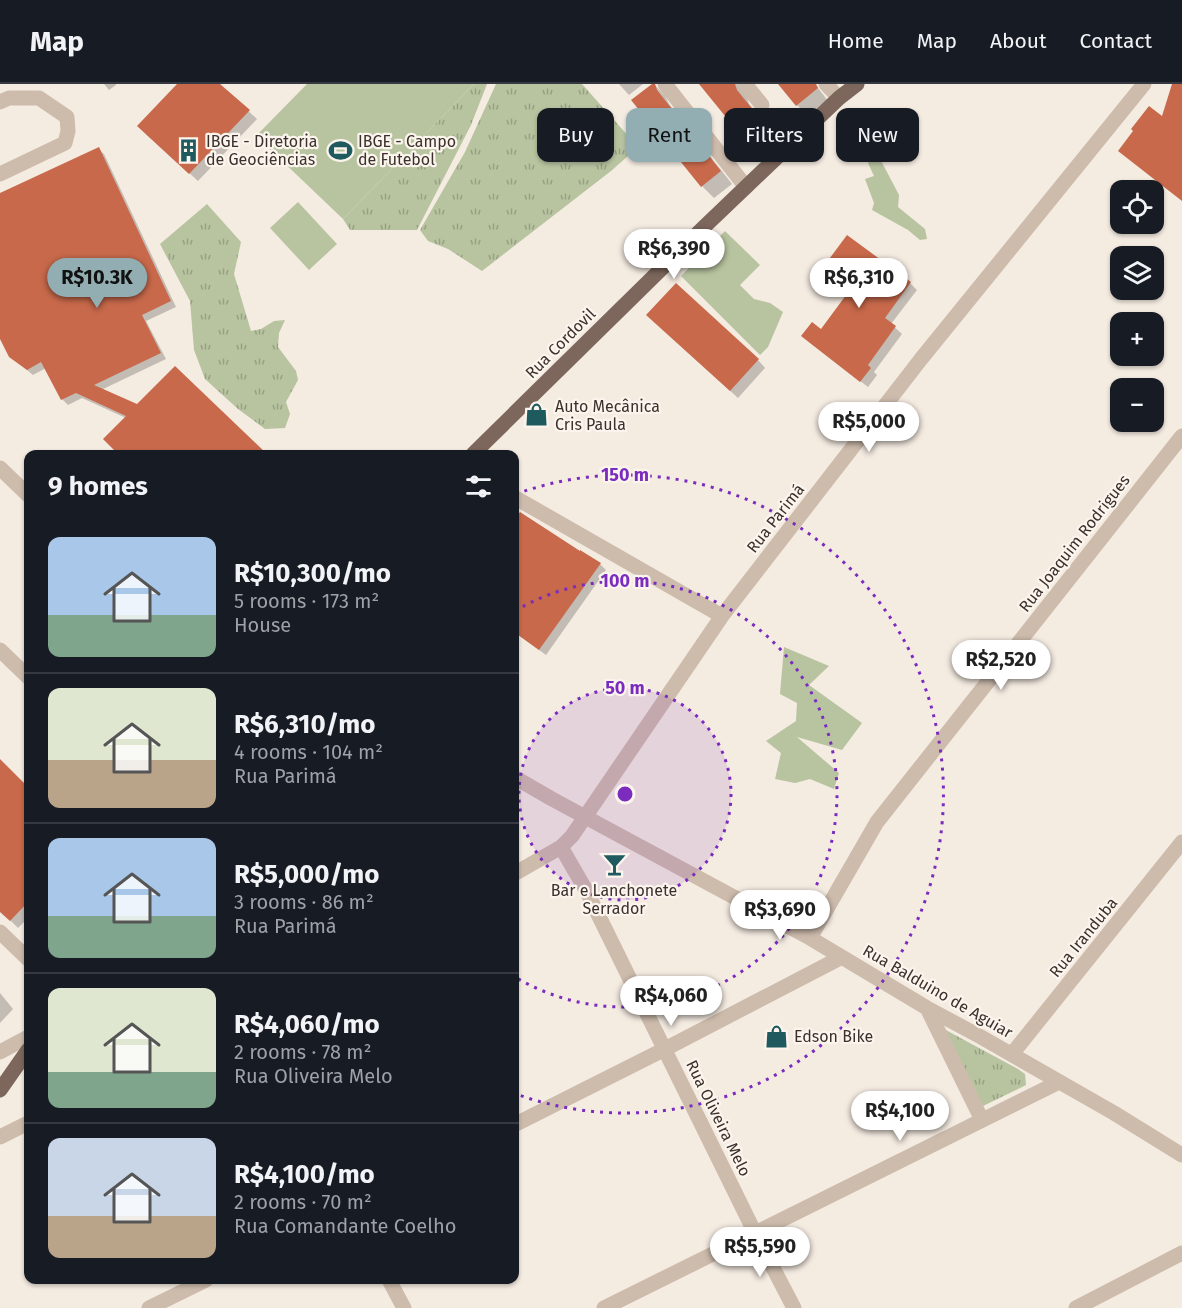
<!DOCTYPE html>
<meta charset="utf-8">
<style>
body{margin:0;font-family:"Fira Sans",sans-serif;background:#20242c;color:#f1f3f6;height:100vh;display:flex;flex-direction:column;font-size:22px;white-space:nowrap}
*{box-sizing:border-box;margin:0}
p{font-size:20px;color:#9ea1a6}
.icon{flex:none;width:33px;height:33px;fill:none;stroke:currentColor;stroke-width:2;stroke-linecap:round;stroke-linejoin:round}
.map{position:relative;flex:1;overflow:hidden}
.drawer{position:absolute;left:24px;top:366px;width:495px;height:834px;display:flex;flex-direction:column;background:#171b24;border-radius:12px;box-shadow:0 2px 4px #0004}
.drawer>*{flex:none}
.hud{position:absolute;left:537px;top:24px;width:555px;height:54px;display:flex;gap:12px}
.buttons{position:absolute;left:1110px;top:96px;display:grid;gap:12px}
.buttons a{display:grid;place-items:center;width:54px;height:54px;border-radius:12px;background:#171b24;box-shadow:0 2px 4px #0004;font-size:30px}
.price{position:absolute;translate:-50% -51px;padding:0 14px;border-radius:21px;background:#fff;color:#222;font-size:20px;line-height:39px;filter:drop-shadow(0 2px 3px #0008)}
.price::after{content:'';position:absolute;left:50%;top:36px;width:18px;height:14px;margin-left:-9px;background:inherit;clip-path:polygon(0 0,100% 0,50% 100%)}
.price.active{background:#92aeb2;color:#111}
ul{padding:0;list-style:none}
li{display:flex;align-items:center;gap:18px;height:150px;padding:0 24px}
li+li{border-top:2px solid #363941}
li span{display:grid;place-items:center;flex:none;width:168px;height:120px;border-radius:12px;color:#555}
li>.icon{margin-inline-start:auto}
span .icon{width:72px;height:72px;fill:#fffc;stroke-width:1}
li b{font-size:26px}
h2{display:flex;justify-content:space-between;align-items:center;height:72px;padding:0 24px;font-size:26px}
.pill{padding:0 21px;border-radius:12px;background:#171b24;box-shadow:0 2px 4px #0004;font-size:21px;line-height:54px}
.pill.active{background:#92aeb2;color:#111}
header{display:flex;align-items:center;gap:36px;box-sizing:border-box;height:84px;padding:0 30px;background:#171b24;border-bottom:2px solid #363941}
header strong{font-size:28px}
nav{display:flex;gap:33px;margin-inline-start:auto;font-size:21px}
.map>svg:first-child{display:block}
.green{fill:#b8c4a0}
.park{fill:url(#park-tufts)}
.shadow{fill:#0003}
.building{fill:#c8694b}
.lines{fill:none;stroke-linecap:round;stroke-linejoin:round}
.minor{stroke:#cdbbac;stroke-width:15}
.major{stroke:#7d675c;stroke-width:15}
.ring{fill:none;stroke:#7b2cbf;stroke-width:3;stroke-dasharray:3 6}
.labels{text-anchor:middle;stroke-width:4.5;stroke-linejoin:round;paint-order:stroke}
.poi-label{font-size:16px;fill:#3b302b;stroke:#fbf5ee;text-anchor:start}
.street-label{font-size:16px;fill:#3b302b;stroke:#fbf5ee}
.centre{fill:#7b2cbf;stroke:#fbf5ee;stroke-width:3}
.ring-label{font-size:18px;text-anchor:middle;font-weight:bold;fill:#7b2cbf;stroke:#fbf5ee;stroke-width:4.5;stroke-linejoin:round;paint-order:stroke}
</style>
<header>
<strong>Map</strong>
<nav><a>Home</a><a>Map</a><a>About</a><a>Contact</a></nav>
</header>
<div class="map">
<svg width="1182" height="1224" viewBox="0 0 1182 1224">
<defs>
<pattern id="park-tufts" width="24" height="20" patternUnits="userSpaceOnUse" patternTransform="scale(1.5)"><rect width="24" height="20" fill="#b8c4a0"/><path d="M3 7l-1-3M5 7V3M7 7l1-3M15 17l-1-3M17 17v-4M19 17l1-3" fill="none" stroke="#97a083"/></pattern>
</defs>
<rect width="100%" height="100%" fill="#f4ebe1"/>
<path class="green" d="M307,0H474L343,135L256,52Z
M877,69L899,111L898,123L925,145L927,155L920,156L908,146L872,126L874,119L865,95L874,92L868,79Z
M298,118L337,160L309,186L270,144Z
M725,147L760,181L740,201L754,215L770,219L783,228L768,263L760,271L681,192Z
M784,563L829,582L809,601L862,639L842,666L797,653L839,689L834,705L810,695L795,699L775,695L781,669L766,657L796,637L797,619L780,610Z"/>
<path class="park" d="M474,0H487L471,41L417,146H350L343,135Z
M496,0H582L638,63L611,87L482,187L448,165L428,157L420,146L465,68Z
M207,120L241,158L234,190L251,247L261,245L274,237L285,236L279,249L278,263L296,287L298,296L286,318L290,330L285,344L265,345L238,325L205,295L194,266L190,217L160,160Z
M942,944L1018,985L1025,990L1026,1001L983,1022Z"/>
<path class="shadow" d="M104,0H116V1L109,6Z
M179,0H218L257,35L198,97L146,50Z
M619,0H643L629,11Z
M654,0L665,12L669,20L732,100L714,114L702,102L633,17Z
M701,0H737L747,13L749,20L780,54L760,70L748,58Z
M780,0H815L828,17L809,33L797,21Z
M98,65L104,70L176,223L146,237L166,275L101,306L137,322L175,284L264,370H120L105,355L126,334L82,314L68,321L62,315L46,284L33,291L10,272L0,251V111Z
M826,182L910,199L917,206L891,240L902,250L874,288L877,291L868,303L809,258L821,247L853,204Z
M656,239L758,276L765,284L738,314Z
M514,430L600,480L606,486L546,571L514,548Z
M0,677L28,705V834L18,844L0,826Z
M0,909L13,925L0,939Z"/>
<path class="building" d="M177,0H220L250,26L189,90L137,42Z
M652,0H655L657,6L721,87L701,103L631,16Z
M699,0H735L737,6L754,27L760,30L769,41L747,59Z
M778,0H816L818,4L796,22Z
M1172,0H1182V117L1118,67L1133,47L1131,45L1149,22L1162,32Z
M99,63L171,217L142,231L161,269L94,301L137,320L175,282L267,370H118L103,355L126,332L76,309L61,316L41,278L27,286L9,273L0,255V109Z
M847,151L911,198L885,234L896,242L868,281L871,284L860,298L801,252L812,238L821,245L852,203L824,182Z
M676,199L759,275L730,307L646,231Z
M520,428L580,467V466L601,479L539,566L514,548V436Z
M0,675L28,703V818L10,837L0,828Z"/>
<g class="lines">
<path class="minor" d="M665,0L746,103
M745,0L762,21
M826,0L839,14
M0,18L9,14H39L67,33L68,47L65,59L0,90
M0,384L28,411
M514,413L722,532
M0,566L28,593
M514,693L552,715L810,854L927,924L981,953L1114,1029L1182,1071
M561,763L587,808L755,1149L794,1224
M514,790L561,763L572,752L722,532L921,275L1144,0
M0,848L28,875
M810,854L877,738L1182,352
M927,924L982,1036
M0,968L28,953
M1012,970L1182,758
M514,1041L665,965L842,873
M0,1053L28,1039
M389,1196L404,1224
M149,1224L206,1196
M604,1224L1059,998
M1076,1224L1182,1169"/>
<path class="major" d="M473,370L703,144L839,14L857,0
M0,1006L28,966"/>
</g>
<circle cx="625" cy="710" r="106" fill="#7b2cbf" fill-opacity=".12"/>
<g class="ring">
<circle cx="625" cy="710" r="106"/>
<path d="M515 527A213 213 0 1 1 515 893"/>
<path d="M516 410A319 319 0 1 1 516 1010"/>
</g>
<defs>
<symbol id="building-bare" viewBox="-9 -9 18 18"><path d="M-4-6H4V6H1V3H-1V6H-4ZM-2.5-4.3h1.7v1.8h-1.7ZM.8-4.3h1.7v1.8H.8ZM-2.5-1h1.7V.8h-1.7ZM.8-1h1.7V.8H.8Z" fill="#1f5a5e" stroke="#fbf5ee" stroke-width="2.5" paint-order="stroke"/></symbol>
<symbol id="stadium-bare" viewBox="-9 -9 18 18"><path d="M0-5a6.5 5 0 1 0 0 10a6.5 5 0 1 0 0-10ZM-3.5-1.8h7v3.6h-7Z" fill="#1f5a5e" stroke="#fbf5ee" stroke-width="2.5" paint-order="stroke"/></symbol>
<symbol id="shop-bare" viewBox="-9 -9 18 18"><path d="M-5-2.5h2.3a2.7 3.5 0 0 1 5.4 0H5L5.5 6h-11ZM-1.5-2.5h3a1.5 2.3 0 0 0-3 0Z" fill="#1f5a5e" stroke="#fbf5ee" stroke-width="2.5" paint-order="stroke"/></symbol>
<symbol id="bar-bare" viewBox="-9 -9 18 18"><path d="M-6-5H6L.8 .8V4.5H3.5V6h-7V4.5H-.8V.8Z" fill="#1f5a5e" stroke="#fbf5ee" stroke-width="2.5" paint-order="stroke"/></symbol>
</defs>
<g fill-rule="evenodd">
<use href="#building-bare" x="172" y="50" width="33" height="33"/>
<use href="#stadium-bare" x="324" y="50" width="33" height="33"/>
<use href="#shop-bare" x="520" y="314" width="33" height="33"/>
<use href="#bar-bare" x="598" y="764" width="33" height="33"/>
<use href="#shop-bare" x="760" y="936" width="33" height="33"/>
</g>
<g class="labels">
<g class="poi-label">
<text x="206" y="63">IBGE - Diretoria<tspan x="206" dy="18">de Geociências</tspan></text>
<text x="358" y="63">IBGE - Campo<tspan x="358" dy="18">de Futebol</tspan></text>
<text x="555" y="328">Auto Mecânica<tspan x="555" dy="18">Cris Paula</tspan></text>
<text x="614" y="812" text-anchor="middle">Bar e Lanchonete<tspan x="614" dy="18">Serrador</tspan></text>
<text x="794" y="958">Edson Bike</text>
</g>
<g class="street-label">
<text transform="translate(560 259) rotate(-45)" y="6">Rua Cordovil</text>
<text transform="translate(775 434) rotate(-52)" y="6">Rua Parimá</text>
<text transform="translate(1074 459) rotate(-52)" y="6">Rua Joaquim Rodrigues</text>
<text transform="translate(1083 853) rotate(-51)" y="6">Rua Iranduba</text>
<text transform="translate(938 907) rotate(30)" y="6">Rua Balduino de Aguiar</text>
<text transform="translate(719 1034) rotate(64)" y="6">Rua Oliveira Melo</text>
</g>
</g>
<circle cx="625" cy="710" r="9" class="centre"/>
<g class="ring-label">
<text x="625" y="397">150 m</text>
<text x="625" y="503">100 m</text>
<text x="625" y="610">50 m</text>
</g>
</svg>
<div class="buttons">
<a><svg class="icon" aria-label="locate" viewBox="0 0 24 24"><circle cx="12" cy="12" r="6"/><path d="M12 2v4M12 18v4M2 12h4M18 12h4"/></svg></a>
<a><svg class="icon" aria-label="layers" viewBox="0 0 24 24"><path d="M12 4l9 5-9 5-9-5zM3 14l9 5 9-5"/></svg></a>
<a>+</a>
<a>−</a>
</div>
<b class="price" style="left:674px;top:196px">R$6,390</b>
<b class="price active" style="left:97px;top:225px">R$10.3K</b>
<b class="price" style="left:859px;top:225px">R$6,310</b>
<b class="price" style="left:869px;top:369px">R$5,000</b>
<b class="price" style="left:1001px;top:607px">R$2,520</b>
<b class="price" style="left:780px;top:857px">R$3,690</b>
<b class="price" style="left:671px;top:943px">R$4,060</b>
<b class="price" style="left:900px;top:1058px">R$4,100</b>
<b class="price" style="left:760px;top:1194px">R$5,590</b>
<div class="hud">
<a class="pill">Buy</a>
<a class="pill active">Rent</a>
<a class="pill">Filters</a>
<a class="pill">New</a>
</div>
<section class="drawer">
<h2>9 homes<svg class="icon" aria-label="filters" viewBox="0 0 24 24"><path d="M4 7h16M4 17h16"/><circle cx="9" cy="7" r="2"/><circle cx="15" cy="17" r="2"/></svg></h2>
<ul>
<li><span style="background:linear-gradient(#a9c7e8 65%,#7fa58c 0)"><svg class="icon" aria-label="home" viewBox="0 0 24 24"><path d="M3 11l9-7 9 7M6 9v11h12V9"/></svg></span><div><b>R$10,300/mo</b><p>5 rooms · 173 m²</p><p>House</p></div></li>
<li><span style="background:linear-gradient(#dfe7d0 60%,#b9a48a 0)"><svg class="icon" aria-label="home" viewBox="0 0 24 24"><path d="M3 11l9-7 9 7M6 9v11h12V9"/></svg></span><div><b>R$6,310/mo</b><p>4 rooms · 104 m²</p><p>Rua Parimá</p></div></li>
<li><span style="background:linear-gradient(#a9c7e8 65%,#7fa58c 0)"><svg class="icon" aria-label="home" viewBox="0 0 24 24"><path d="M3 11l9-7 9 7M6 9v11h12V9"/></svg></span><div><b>R$5,000/mo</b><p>3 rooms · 86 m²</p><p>Rua Parimá</p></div></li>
<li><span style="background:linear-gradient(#dfe7d0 70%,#7fa58c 0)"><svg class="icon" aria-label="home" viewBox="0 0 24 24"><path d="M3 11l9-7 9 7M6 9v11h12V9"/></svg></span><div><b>R$4,060/mo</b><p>2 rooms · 78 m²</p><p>Rua Oliveira Melo</p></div></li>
<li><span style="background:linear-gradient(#c9d6e8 65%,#b9a48a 0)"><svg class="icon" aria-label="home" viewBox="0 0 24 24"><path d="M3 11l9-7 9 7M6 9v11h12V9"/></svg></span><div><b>R$4,100/mo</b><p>2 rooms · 70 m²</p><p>Rua Comandante Coelho</p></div></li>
</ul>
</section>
</div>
